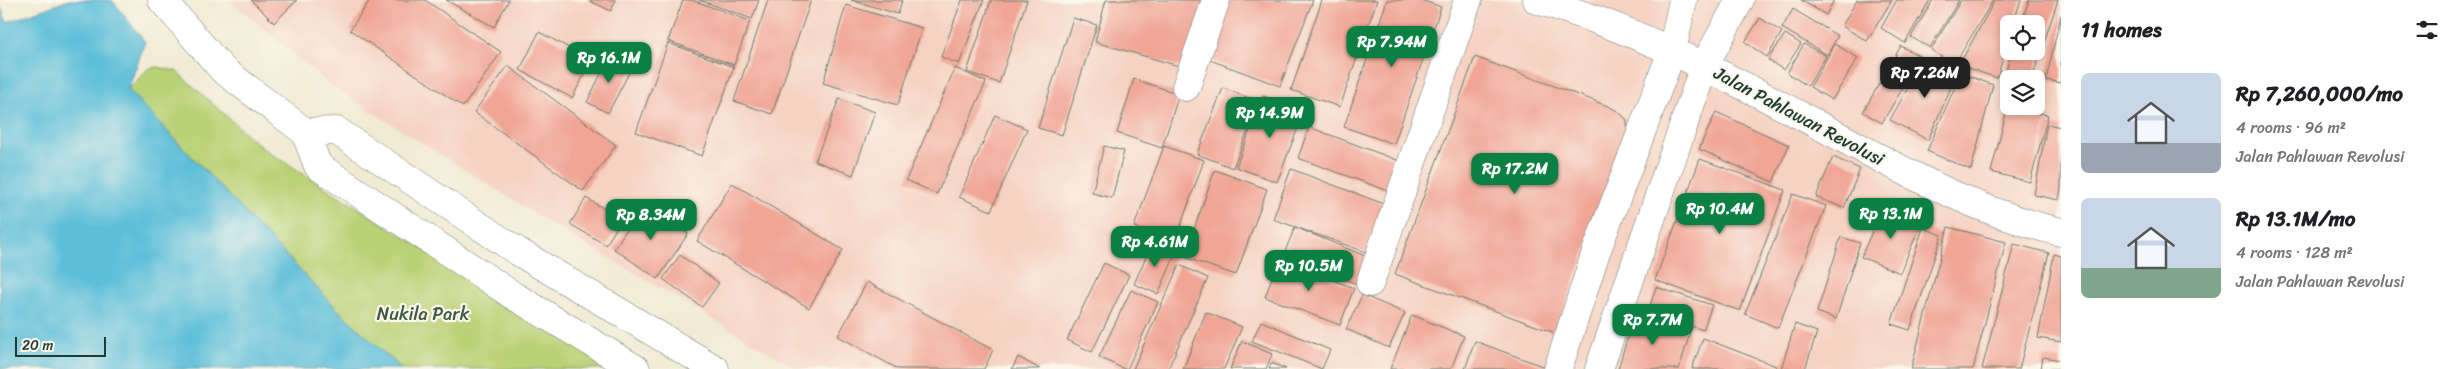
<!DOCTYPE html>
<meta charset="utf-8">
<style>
body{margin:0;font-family:Sriracha,sans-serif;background:#f2f2f2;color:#202124;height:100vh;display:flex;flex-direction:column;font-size:19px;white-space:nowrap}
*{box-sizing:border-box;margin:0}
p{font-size:16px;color:#757577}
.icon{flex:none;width:28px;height:28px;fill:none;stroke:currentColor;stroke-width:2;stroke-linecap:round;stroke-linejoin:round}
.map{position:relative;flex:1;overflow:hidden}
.details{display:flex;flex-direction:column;background:#fff;width:400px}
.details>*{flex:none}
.fabs{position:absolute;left:2000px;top:15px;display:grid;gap:10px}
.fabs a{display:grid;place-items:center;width:45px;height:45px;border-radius:8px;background:#fff;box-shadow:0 2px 8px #0003;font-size:25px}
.scale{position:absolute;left:15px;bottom:12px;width:91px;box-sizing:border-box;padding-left:5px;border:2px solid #1f3d34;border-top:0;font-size:14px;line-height:18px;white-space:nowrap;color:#1f3d34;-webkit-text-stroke:4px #fbf7ec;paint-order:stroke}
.price{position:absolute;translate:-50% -42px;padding:0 11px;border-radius:10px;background:#0b8043;color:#fff;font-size:16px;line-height:32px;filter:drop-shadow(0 1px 2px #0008)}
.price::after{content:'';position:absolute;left:50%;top:30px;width:15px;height:11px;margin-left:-8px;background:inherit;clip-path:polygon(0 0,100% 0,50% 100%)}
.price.current{background:#222;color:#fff}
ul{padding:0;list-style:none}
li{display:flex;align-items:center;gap:15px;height:125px;padding:0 20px}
li span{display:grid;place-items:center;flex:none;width:140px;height:100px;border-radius:8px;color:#555}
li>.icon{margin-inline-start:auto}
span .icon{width:60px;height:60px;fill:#fffc;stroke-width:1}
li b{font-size:21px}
h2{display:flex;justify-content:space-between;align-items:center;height:60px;padding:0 20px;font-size:21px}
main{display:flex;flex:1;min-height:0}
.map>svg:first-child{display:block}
.built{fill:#f5d2c2;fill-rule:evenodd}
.green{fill:#bad276;stroke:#6c8855}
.water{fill:#5bbed9;stroke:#3d7e86}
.building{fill:#f0a595}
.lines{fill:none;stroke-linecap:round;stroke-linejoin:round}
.minor-casing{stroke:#687a6c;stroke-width:29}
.minor{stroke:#fff;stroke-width:28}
.labels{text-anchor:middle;stroke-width:4.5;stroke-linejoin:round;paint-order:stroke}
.street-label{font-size:18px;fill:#1f3d34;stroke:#fbf7ec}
.park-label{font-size:18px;fill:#3e5b41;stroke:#fbf7ec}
</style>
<main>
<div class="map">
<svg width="2061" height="369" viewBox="0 0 2061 369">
<rect width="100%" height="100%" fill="#fbf7ec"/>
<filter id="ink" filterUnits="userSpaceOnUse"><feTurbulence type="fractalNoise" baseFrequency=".02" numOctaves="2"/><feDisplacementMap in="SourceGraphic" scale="10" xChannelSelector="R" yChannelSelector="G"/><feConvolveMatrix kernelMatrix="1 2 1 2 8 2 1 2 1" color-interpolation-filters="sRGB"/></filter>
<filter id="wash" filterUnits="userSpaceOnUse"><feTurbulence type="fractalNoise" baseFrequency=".0096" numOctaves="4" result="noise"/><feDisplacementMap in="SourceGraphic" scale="20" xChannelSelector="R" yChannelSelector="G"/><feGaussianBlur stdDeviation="1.12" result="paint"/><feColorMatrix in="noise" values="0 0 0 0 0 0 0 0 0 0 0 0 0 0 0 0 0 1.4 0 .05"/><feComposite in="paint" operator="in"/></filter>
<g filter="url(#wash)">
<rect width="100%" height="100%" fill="#f1ebd3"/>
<path class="built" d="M230,0H2061V369H798L551,224L331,86ZM2009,24H2036V51H2009ZM2009,79H2036V106H2009Z"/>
<path class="green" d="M158,67L176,71L261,147L614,369H402L338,310L128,90L148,69Z"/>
<path class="water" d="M69,0H112L145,42L128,90L338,310L402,369H0V6L7,22Z"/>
<g id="blocks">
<path class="building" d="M251,0H297L274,23Z
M370,0H425L501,52L463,107L350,30Z
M446,0H509L494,27Z
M588,0H616L611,11Z
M683,0H692L750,21L734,65L668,41Z
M699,0H759L752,19Z
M768,0H811L772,114L734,101Z
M851,0H902L898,14Z
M962,0H984L959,64L941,57Z
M991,0H1027L999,83L967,72Z
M1106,0H1205L1186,68L1095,42Z
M1224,0H1313L1280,86L1202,57Z
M1322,0H1377L1340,107L1291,90Z
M1387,0H1421L1441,7L1394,144L1344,127Z
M1801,0H1834L1826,15Z
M1857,0H1892L1867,41L1842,26Z
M1897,0H1930L1905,43L1881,28Z
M1933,0H1959L1930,48L1911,37Z
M1961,0H1993L1954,65L1931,50Z
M1995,0H2021L2013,24H2009V39L1997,78L1959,65Z
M2029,0H2058L2032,79H2009V82L2003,80L2012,51H2036V24H2021Z
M846,5L922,28L898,105L823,83Z
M1793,9L1838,36L1827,55L1782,28Z
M2061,15V83L2046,80Z
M1073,18L1097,25L1062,135L1038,128Z
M1760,18L1782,32L1767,57L1745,42Z
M539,32L592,60L572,98L520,70Z
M1785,34L1801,44L1784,70L1768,60Z
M668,43L734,67L702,156L636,132Z
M1804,44L1826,56L1808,86L1787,73Z
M1835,44L1858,58L1832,100L1810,87Z
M1901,46L1921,57L1882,123L1863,112Z
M610,56L632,67L608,113L587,102Z
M1475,57L1608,106L1619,112L1627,120V135L1623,148L1555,333L1395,274Z
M1925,57L1957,74L1928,140L1890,120Z
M508,66L616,145L583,191L474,112Z
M955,68L986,82L937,194L906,180Z
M1961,73L1993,85L1971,170L1927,151Z
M1134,79L1179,94L1162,148L1117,133Z
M1223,88L1259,102L1233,168L1197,154Z
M1263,96L1304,112L1277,182L1236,167Z
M839,99L875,112L853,175L815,161Z
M2008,106L2048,115L2030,182L1991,172Z
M1716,112L1789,145L1773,182L1699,149Z
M995,115L1027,129L991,211L959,197Z
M2047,124L2061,127V188L2059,200L2034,195Z
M1309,127L1402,162L1391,192L1298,158Z
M1104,146L1124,151L1112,198L1092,193Z
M1164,146L1204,160L1175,242L1134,227Z
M1833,157L1860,169L1844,208L1816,197Z
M1700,159L1785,190L1740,311L1655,280Z
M1291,169L1384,204L1366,252L1273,219Z
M1215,170L1267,189L1236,275L1184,257Z
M732,183L843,250L809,308L697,241Z
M1793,194L1826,206L1778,328L1745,314Z
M586,198L622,219L606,245L570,224Z
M643,204L688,234L658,279L614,249Z
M1883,206L1922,222L1900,273L1861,257Z
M1295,227L1370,258L1359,285L1284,254Z
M1948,227L2006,242L1973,369H1911Z
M1923,228L1942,235L1910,330L1891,324Z
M1841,237L1860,243L1836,319L1817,312Z
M1152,243L1176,253L1158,294L1134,284Z
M2014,244L2049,253L2019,369H1982Z
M2054,254L2061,256V342L2038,338Z
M680,255L719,283L702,307L663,279Z
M1278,260L1354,288L1340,325L1265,297Z
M1104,263L1129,275L1092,352L1067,340Z
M1179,265L1208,278L1168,369H1133Z
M867,282L993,350L984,369H898L838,336Z
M1656,287L1712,305L1703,330L1648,312Z
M1131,290L1158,302L1127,369H1124L1099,357Z
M1362,295L1405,313L1389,348L1346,329Z
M1206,312L1242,327L1224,369H1183Z
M1412,315L1464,336L1451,369H1390Z
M1634,316L1690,333L1679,369H1618Z
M1261,321L1330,350L1322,369L1252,341Z
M1795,324L1817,332L1805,369H1781Z
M1703,338L1776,366L1775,369H1692Z
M1242,341L1272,354L1266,369H1230Z
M1475,341L1550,369H1465Z
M1018,357L1040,369H1012Z
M2043,357L2061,360V369H2041Z
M1271,363L1286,369H1269Z"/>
</g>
</g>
<g filter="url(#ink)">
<use href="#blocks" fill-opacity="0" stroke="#687a6c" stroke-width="1"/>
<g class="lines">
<defs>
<path id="minor" d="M162,0L223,70L305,132L318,166L514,296L636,369
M1537,0C1636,29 1729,77 1820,126C1896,167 1976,213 2061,232
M1186,87L1216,0
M305,132L337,131L517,251L715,369
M1370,283L1468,0
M1558,369L1596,252L1672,51L1683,0
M1599,369L1704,66L1740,0"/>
</defs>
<use href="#minor" class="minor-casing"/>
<use href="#minor" class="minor"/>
</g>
</g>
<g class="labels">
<g class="street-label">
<text transform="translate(1799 116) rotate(28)" y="6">Jalan Pahlawan Revolusi</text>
</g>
<g class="park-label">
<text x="423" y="320">Nukila Park</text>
</g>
</g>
</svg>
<div class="fabs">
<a><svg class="icon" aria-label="locate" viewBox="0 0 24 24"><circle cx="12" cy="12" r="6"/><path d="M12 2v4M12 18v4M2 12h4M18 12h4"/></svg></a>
<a><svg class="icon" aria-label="layers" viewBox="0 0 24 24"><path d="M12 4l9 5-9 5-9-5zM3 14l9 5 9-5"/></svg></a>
</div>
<div class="scale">20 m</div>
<b class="price" style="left:1392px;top:68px">Rp 7.94M</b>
<b class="price" style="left:609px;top:84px">Rp 16.1M</b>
<b class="price current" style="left:1925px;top:99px">Rp 7.26M</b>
<b class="price" style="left:1270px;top:139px">Rp 14.9M</b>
<b class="price" style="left:1515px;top:195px">Rp 17.2M</b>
<b class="price" style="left:1720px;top:235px">Rp 10.4M</b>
<b class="price" style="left:1891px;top:240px">Rp 13.1M</b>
<b class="price" style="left:651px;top:241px">Rp 8.34M</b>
<b class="price" style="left:1155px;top:268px">Rp 4.61M</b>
<b class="price" style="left:1309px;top:292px">Rp 10.5M</b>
<b class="price" style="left:1653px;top:346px">Rp 7.7M</b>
</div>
<section class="details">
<h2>11 homes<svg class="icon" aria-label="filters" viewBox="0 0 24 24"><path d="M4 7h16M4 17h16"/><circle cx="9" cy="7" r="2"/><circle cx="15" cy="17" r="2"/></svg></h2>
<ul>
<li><span style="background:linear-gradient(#c9d6e8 70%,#9aa5b1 0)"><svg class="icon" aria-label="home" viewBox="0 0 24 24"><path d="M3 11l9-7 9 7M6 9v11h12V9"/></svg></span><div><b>Rp 7,260,000/mo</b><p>4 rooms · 96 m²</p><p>Jalan Pahlawan Revolusi</p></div></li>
<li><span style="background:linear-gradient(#c9d6e8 70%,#7fa58c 0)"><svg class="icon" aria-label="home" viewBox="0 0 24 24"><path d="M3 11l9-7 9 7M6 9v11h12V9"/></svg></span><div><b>Rp 13.1M/mo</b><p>4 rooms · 128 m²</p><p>Jalan Pahlawan Revolusi</p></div></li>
</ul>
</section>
</main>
